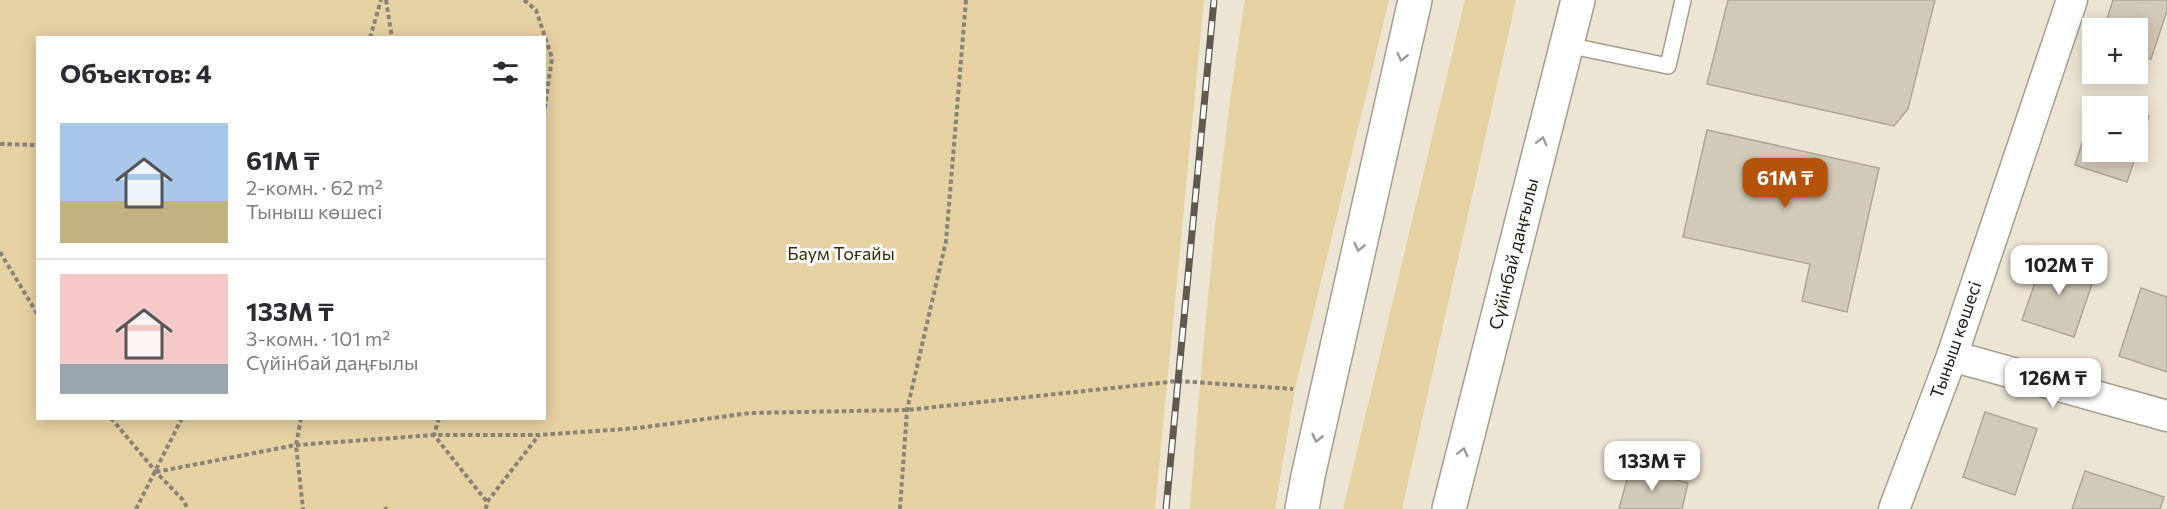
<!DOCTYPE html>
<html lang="ru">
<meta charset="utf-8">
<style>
body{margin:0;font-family:Commissioner,sans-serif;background:#f7f7f7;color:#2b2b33;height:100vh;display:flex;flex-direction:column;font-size:22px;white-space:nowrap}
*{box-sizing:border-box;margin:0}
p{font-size:20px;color:#7c7c81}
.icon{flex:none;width:33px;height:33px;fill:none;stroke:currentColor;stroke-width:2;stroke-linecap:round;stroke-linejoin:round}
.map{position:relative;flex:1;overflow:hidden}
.sheet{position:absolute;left:36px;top:36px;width:510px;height:384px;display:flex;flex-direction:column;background:#fff;border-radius:0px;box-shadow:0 3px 15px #0003}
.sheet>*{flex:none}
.controls{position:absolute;left:2082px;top:18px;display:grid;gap:12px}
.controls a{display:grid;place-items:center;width:66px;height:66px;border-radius:0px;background:#fff;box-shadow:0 3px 15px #0003;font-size:30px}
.price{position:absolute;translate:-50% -51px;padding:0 14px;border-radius:12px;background:#fff;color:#222;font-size:20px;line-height:39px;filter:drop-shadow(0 2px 3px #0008)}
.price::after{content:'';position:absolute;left:50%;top:36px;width:18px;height:14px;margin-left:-9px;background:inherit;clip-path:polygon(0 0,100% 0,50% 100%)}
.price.selected{background:#b45309;color:#fff}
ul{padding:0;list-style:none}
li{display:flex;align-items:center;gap:18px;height:150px;padding:0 24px}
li+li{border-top:2px solid #e1e1e2}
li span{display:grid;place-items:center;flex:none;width:168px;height:120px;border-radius:0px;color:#555}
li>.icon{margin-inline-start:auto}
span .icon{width:72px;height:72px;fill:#fffc;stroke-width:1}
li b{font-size:26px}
h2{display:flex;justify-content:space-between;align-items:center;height:72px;padding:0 24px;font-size:26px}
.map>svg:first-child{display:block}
.green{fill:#e6d1a2;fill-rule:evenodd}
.building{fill:#d2cab8;stroke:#aea695;stroke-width:1.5}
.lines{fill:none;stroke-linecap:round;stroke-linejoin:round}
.service-casing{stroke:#a59e8d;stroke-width:18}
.minor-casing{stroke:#a59e8d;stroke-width:33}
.primary-casing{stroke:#a59e8d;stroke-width:36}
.path{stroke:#8a8478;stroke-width:4;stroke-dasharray:4.5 3;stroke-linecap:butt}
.service{stroke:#fff;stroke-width:15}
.minor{stroke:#fff;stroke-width:30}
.primary{stroke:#fff;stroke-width:33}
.rail-casing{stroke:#5e5a50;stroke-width:7}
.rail{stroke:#fff;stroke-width:4.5;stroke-dasharray:14;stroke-linecap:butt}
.oneway{stroke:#9c9b98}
.labels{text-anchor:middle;stroke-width:6;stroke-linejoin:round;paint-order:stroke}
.park-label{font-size:18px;fill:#3b2a00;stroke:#fff}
.street-label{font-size:18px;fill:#232019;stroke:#fff}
</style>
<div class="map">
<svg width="2167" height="509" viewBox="0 0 2167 509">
<rect width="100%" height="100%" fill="#ede5d3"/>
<path class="green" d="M0,0H1204L1155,509H0ZM38,38H544V418H38Z
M1245,0H1389L1295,389L1275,509H1190C1203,339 1218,168 1245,0Z
M1465,0H1516L1402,509H1343Z"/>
<path class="building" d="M1728,0H1935L1908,109L1894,126L1707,84Z
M2113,0H2167V11L2151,59L2138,55V28H2104Z
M2097,99L2119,106H2094Z
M2092,112V152H2137L2127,182L2075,165Z
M2138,113L2149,116L2138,150Z
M1707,130L1879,168L1847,312L1802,301L1810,264L1683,237Z
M2045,254L2096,272L2074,337L2022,320Z
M2141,288L2167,297V372L2119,356Z
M1985,412L2037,429L2015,495L1963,477Z
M1630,468L1688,483L1682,509H1619Z
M2085,471L2164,497L2160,509H2072Z"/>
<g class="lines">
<defs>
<path id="service" d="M1567,45L1668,66L1683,0"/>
<path id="minor" d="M1952,356L2167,416
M1894,509L1952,356L2072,0"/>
<path id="primary" d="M1302,509L1308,476L1415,0
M1449,509L1578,0"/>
</defs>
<use href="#service" class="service-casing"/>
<use href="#minor" class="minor-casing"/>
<use href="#primary" class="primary-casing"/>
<path class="path" d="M386,0L392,38
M524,0L536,10L552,58L544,114
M370,38L381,0
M0,144L38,145
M0,252L38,315
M111,418L156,472L183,500L188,509
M301,418L296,445L303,509
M439,418L434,435L487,502
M156,472L296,445L434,435H539L638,428L750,413L907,410L1178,381L1293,389
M385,507L386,509
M136,509L182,418
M486,509L487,502L539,435
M900,509L907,410L946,241L966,0"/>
<use href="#service" class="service"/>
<use href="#minor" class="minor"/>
<use href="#primary" class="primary"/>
<defs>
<path id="rail" d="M1166,509L1214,0"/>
</defs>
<use href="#rail" class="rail-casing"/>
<use href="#rail" class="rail"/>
</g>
<defs><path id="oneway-chevron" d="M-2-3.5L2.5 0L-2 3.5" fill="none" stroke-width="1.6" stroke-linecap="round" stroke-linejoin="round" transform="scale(1.5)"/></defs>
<g class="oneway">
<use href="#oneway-chevron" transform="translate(1402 57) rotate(103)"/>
<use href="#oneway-chevron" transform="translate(1542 141) rotate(-76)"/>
<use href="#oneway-chevron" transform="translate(1359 247) rotate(103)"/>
<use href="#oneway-chevron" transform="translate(1317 438) rotate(103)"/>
<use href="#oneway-chevron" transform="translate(1463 452) rotate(-76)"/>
</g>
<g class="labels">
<g class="park-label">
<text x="841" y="260">Баум Тоғайы</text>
</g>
<g class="street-label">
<text transform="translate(1514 254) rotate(-76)" y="6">Сүйінбай даңғылы</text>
<text transform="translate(1956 340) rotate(-71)" y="6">Тыныш көшесі</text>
</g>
</g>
</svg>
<div class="controls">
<a>+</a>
<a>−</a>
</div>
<b class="price selected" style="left:1785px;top:209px">61M ₸</b>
<b class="price" style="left:2059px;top:296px">102M ₸</b>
<b class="price" style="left:2053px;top:409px">126M ₸</b>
<b class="price" style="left:1652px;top:492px">133M ₸</b>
<section class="sheet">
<h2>Объектов: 4<svg class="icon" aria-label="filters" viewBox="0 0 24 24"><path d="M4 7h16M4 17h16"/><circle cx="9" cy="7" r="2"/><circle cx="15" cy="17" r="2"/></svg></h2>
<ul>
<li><span style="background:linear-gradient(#a9c7e8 65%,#c2b280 0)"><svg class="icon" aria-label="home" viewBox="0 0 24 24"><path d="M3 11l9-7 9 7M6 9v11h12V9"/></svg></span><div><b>61M ₸</b><p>2-комн. · 62 m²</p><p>Тыныш көшесі</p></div></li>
<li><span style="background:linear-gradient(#f6c9c9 75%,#9aa5b1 0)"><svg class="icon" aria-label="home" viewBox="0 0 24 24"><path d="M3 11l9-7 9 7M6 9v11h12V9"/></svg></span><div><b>133M ₸</b><p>3-комн. · 101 m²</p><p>Сүйінбай даңғылы</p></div></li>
</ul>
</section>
</div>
